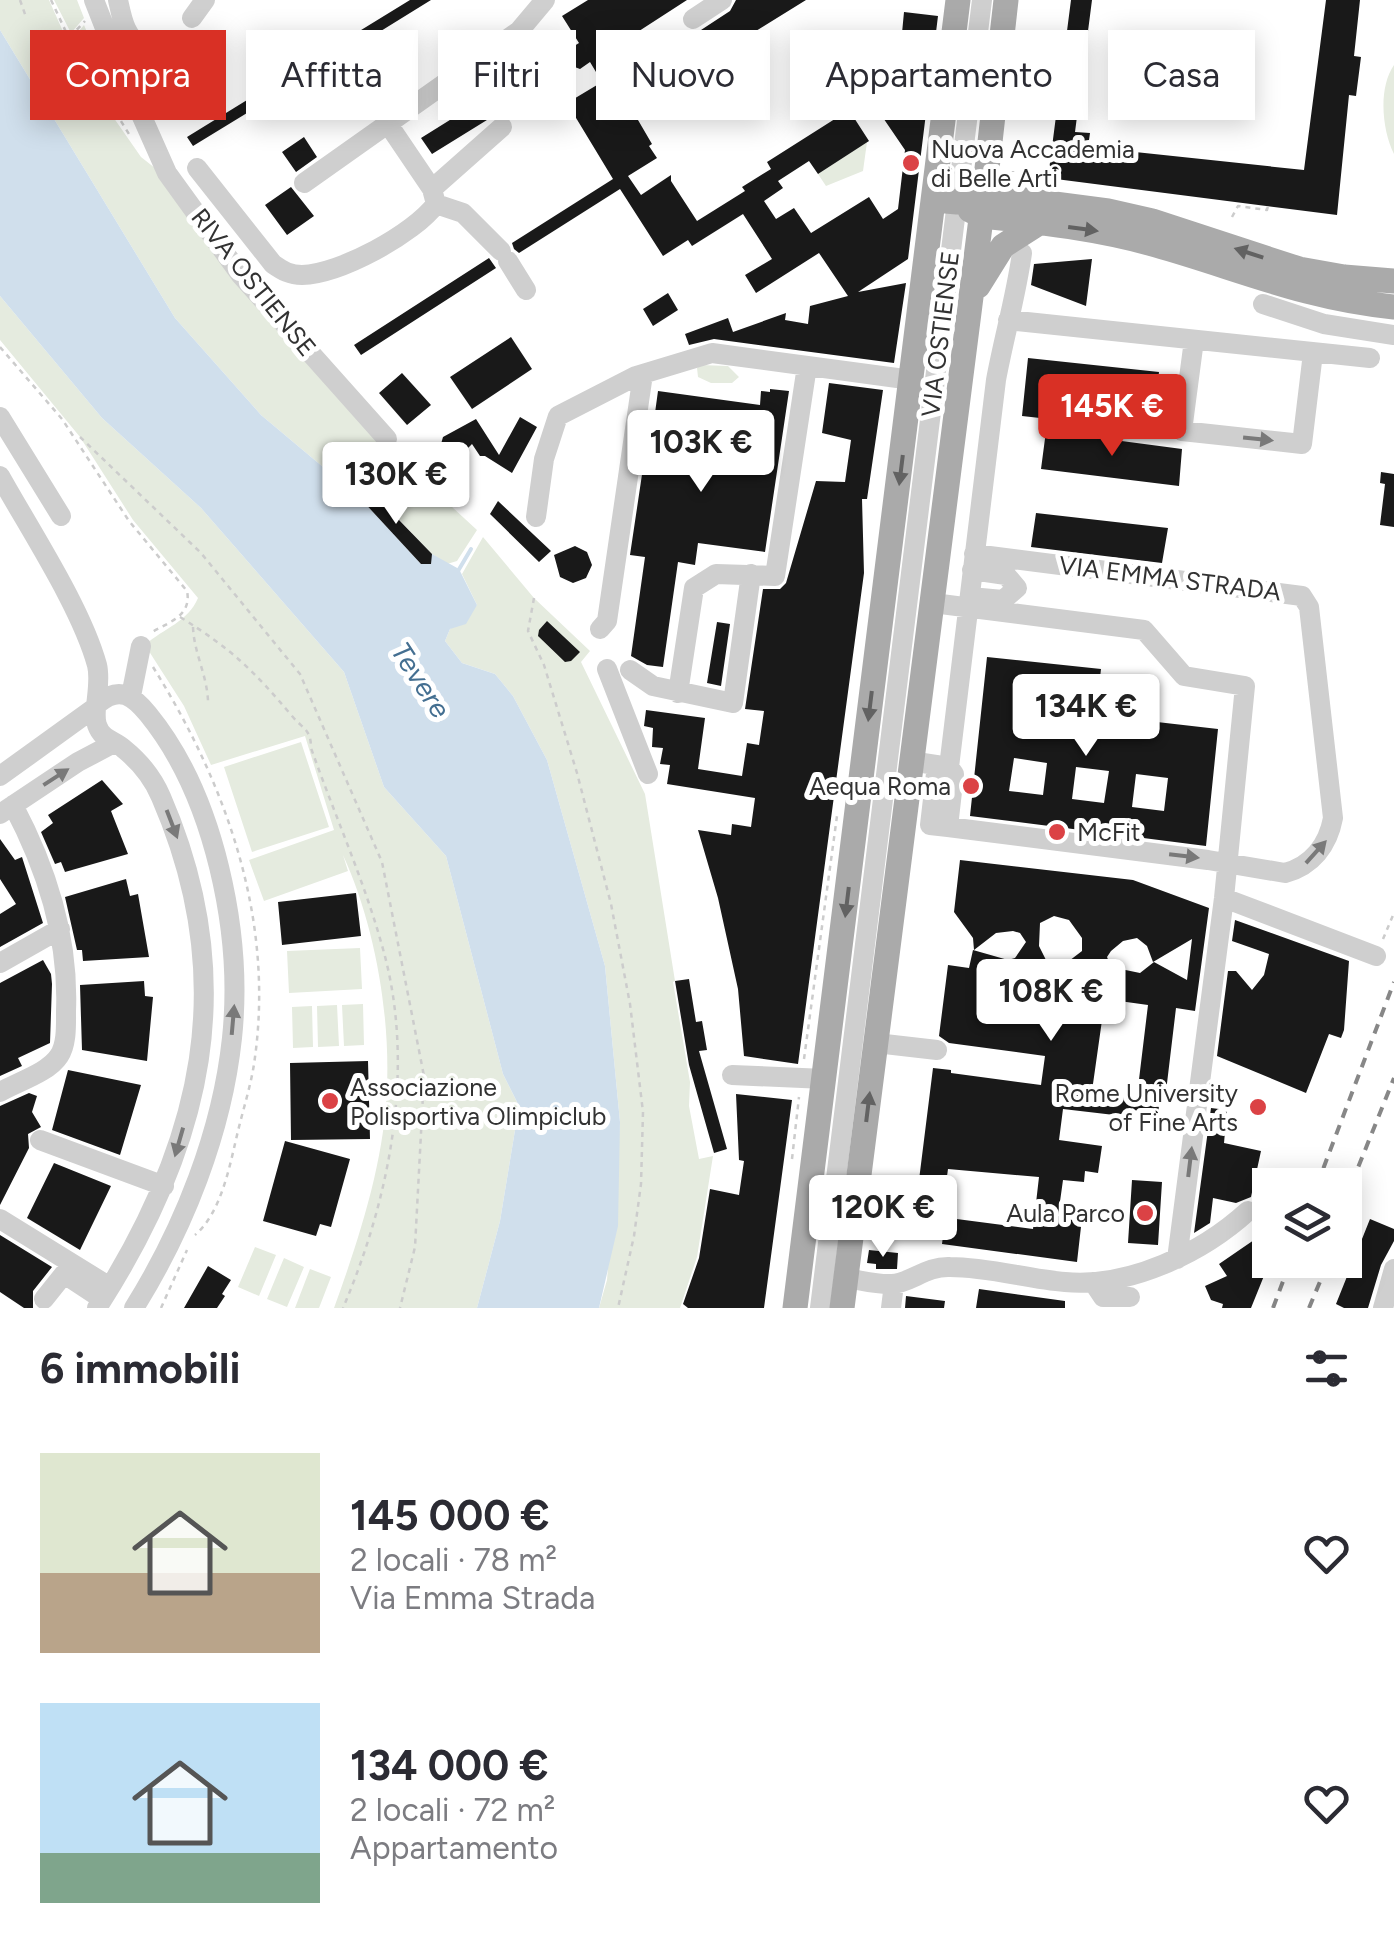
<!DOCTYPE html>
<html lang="it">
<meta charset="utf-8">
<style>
body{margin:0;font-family:Figtree,sans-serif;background:#f7f7f7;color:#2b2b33;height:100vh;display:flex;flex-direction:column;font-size:38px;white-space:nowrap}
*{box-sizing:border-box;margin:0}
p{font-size:32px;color:#7c7c81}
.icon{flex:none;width:55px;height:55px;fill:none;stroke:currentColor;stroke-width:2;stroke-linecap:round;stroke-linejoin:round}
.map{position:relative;height:1308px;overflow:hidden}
.details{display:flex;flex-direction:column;background:#fff;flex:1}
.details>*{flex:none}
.top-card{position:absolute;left:30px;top:30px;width:1335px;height:90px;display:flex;gap:20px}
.buttons{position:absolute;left:1252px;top:1168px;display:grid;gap:20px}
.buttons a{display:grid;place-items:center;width:110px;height:110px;border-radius:0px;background:#fff;box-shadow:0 5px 25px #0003;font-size:50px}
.price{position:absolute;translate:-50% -85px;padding:0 22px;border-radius:10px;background:#fff;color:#222;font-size:32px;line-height:65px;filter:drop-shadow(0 2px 5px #0008)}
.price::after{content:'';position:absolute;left:50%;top:60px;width:30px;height:22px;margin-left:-15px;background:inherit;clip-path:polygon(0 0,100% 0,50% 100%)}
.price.current{background:#d93025;color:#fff}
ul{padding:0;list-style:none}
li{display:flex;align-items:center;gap:30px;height:250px;padding:0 40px}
li span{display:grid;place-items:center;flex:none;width:280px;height:200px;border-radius:0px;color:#555}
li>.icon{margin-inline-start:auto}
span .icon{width:120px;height:120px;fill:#fffc;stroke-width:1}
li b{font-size:42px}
h2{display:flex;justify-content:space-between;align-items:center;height:120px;padding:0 40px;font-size:42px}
.tag{padding:0 35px;border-radius:0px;background:#fff;box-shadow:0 5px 25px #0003;font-size:35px;line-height:90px}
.tag.current{background:#d93025;color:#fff}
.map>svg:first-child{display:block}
.green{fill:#e5ebdf}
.water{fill:#d0dfec}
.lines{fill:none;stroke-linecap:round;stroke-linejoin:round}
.stream{stroke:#d0dfec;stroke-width:4}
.building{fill:#191919;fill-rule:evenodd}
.path{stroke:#ccc;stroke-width:2.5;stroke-dasharray:5 5;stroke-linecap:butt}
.minor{stroke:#cfcfcf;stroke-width:20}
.major{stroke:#aaa;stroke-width:25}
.rail{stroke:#878787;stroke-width:4;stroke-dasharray:10 8;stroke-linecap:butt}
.oneway{fill:#626262}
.oneway2{fill:#797979}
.poi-dot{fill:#db4245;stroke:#fff;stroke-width:4}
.labels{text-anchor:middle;stroke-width:10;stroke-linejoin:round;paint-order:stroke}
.poi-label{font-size:25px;fill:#323232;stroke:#fff;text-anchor:start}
.street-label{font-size:25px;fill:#323232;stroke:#fff}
.water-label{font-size:28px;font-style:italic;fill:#446f91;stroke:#fff}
</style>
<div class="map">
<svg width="1394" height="1308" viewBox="0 0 1394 1308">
<rect width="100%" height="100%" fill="#fff"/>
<path class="green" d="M0,0H49L65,36L102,101L141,157L160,172L388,448L477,530L457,561L447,564L432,554L370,489H361L360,498L261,415L175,318L0,30Z
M54,0H77L84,18L71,33Z
M84,25L106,77L99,84L74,37Z
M1394,65V154C1382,130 1378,88 1394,65Z
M867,142L863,171L826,186L818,174Z
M0,296L102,418L201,508L344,672L384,787L446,856L503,1074L519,1106L500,1221L477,1308H334C359,1239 385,1160 387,1086C390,1011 374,923 343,855L348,871L264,901L249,860L334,830L305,736L211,765L184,706L145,645C164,628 188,622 198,598L133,520L80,437L0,340Z
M701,365L728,366L739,377L732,383H711L698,377L697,368Z
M483,537L534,598L590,651L581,662L645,794L675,981L673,982L690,1082L689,1106L699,1159L713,1156L697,1257L680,1308H599L607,1280L620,1122L605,966L547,760L513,696L495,674L462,663L445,641L450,629L477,605L462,574Z
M301,742L329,827L252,852L224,767Z
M360,948L362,989L289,993L287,951Z
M363,1004L364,1045L344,1046L342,1005Z
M337,1005L339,1046L318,1047L317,1006Z
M312,1006L313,1047L293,1048L292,1007Z
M255,1247L276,1255L259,1296L238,1287Z
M284,1258L304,1267L287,1307L267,1299Z
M310,1269L331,1277L319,1308H295Z"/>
<path class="water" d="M0,30L175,318L261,415L360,498L421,564L432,554L459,569L477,605L466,624L450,629L445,641L462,663L495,674L513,696L547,760L605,966L620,1122L618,1226L599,1308H477L500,1221L519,1106L503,1074L446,856L384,787L344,672L201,508L102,418L0,296Z"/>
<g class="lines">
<path class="stream" d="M458,571L471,549"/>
</g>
<path class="building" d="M410,0H431L355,47L372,74L349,88L332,61L290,87L303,105L287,116L273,97L193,146L187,137Z
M588,0H687L619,44L631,64L686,31L701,30L730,11L736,0H806L631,108L652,144L649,146L657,158L628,176L641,195L671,175V181L697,221L745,191L742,187L771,169L767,162L849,110L869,141L818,174L809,161L778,181L783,188L764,201L776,219L794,208L811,233L869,197L883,219L898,209L905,150L860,84L879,72L895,96L900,56H906L908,34L902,33L904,12L938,16L908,259L858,292L906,283L894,363L714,339L689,345L685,334L728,318L733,332L786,313L785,320L808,324L810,306L848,296L819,253L756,293L745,275L772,259L743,214L692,246L688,240L663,256L620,189L519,253L514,249L512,243L613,179L567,103L602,82L590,62L580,69L572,66L563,53L579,43L562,16Z
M1071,0H1092L1075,132L1090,133L1088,147L1304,170L1326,0H1360L1354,56L1361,57L1356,96L1349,95L1337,215L1048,178Z
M527,72L537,89L432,154L421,138Z
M304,137L317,157L296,172L282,152Z
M291,187L314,216L287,235L265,205Z
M489,258L496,268L361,355L354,345Z
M1092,259L1086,306L1031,285L1034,264Z
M668,293L678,310L653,326L643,309Z
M511,337L532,369L472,409L450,377Z
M1028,358L1159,372L1154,413L1060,402L1058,420L1022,416Z
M402,373L431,405L407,425L379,393Z
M829,383L883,390L867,499H862L864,573L798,1064L744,1056L738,989L718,898L698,830L731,835L732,824L751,827L755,798L667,784L670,765L660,764L663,748L652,747L653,728L644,726L646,710L705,718L698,769L742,776L747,743L759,745L764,711L745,709L763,589H780L786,583L816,481L845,482L851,440L822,433Z
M770,389L789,391L765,552L698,543L695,565L678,562L663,667L647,665L631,656L645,557L630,555L647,441L651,442L658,391L760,405L761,391L770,392Z
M520,417L537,427L512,473L485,456H480L472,444L457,459L447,460L439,451L443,437L476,419L499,455Z
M1046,431L1182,449L1179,486L1041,469Z
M1381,472L1394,474V527L1380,525L1385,484L1380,483Z
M367,487L432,554L431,564H421L360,498L361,489Z
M498,501L551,551L539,562L490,514Z
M1036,513L1168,528L1162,563L1031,547Z
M575,546L587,552L592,565L586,578L573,583L560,577L554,555Z
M547,621L580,652L571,661L565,662L538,636L539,630Z
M717,622L730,624L721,686L707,683Z
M987,657L1101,669L1096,715L1218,729L1206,846L970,816ZM1022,691L1055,696L1051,729L1017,725ZM1014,758L1047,763L1043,795L1009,791ZM1076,767L1109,771L1104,803L1072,799ZM1136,774L1168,778L1164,811L1132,807Z
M102,780L123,804L111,811L128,854L65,872L61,862L55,864L41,832L53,823L48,815Z
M0,839L15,860L22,857L43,923L0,947V914L16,904L0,879Z
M960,860L1133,880L1209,908L1195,1011L1176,1008L1165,1100L1160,1099L1157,1120L1063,1109L1059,1140L1102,1146L1098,1173L1085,1171L1084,1182L1063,1180L1058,1216L1082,1218L1077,1262L942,1244L944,1228L930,1226L932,1207L916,1204L933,1068L951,1070V1073L1041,1085L1045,1056L949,1043L939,1036L948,965L969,968L973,950L1008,960L1015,958L1026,942L1020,933L1013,931L996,933L974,950L973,938L954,912ZM1054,916L1069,920L1082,938V951L1065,964L1046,960L1039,946L1040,923ZM1137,938L1147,946L1153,962L1192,939L1187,980L1154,962L1140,973L1111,967L1107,957L1111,951L1123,941ZM1105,999L1148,1005L1137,1096L1092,1091ZM948,1169L1039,1177L1033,1229L949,1218L951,1206L943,1205Z
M126,879L130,896L138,894L149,957L83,961L82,950H77L65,897Z
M356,893L361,936L282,945L278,902Z
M1235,920L1349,961L1344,1030L1341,1038L1329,1034L1306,1093L1217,1056L1228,971H1236L1252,990L1264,975L1269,954L1232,941Z
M43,960L51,974L52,984L50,1043L18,1058L22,1066L0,1076V983Z
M689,979L696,1022L702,1021L707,1050L699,1051L727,1149L714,1153L689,1065L675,981Z
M144,981L145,996L153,997L147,1061L82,1050L80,985Z
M368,1061L370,1139L291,1140L290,1063Z
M68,1070L141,1085L120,1155L52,1130Z
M29,1093L37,1096L32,1112L41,1127L28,1134L29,1148L0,1205V1106Z
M736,1094L792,1100L764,1308H688L683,1304L699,1258L710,1189L739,1195L744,1161L739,1160Z
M1211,1108L1227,1110L1224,1143L1261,1151L1251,1197L1236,1203L1213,1198L1210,1223L1194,1233Z
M285,1141L350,1159L331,1227L320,1224L316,1236L263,1221Z
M54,1163L111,1186L80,1250L27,1218Z
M1132,1180L1162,1182L1158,1245L1128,1243Z
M1370,1219L1394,1229V1241L1381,1265L1368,1308H1344L1336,1304Z
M1270,1229V1261L1251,1308H1222L1223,1304L1211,1300L1205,1286L1227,1276L1219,1264Z
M0,1235L52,1267L33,1291V1308H24L0,1292Z
M869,1250L898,1253L897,1269H876V1264L867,1263Z
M208,1266L231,1280L222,1294L225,1296L217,1308H184Z
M979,1289L1065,1301V1308H976Z
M906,1296L945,1301L944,1308H905Z"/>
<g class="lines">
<path class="path" d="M20,0L26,17
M51,0L67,34L129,134
M70,37L85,21
M1013,172V171
M1232,217L1238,206L1267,210L1268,206
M0,347L62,419L129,521L187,591C192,615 170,622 152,632
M80,437L201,553L300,674L382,862L424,1076L415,1247L400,1308
M534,598L528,631L544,665L577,773L611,904L630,1004L643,1112L641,1184L634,1236L618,1308
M180,617C233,650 253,670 292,716C303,729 311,729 311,748C335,816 364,880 383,949C416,1067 390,1198 343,1308
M193,627C194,653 207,675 208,701
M153,667C226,784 274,917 255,1057C252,1082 244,1106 238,1131C230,1164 222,1212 195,1235
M1383,939L1394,913
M804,1059L837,816
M792,1159L799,1097
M161,1308L187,1250"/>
<path class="minor" d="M94,0L123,74L167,173L240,274L387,439
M118,0C122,18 125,38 143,47
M192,18L205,0
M693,19L722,0
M388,124L432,189L502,127
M197,168L273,264C283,271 290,275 302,275C340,274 414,234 436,204L432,189
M304,183L519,31L545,0
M436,204L463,213L501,251
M508,261L526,290
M1263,304L1324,324L1394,335
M1008,320L1370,358
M1194,340L1182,431L1302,444L1313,353
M0,417L61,516
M0,476C30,530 81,607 97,665C102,685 92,711 97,725C102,740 114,740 124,749C140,762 153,778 161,797C241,981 203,1144 97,1308
M536,517L544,459L558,416L636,376L712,353L912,380
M972,570L1006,575L1017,588L1003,600L981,598
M933,603L1144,630L1184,676L1245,686L1224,898L1177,1259
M600,629L607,621L643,374
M607,669L648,774
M630,670L653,686L733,703L751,574
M678,693L694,588L716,574L775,576L807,366
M131,696L141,646
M99,703C120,685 134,697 148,714C215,796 243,934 232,1038C222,1132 184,1228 134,1308
M910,761L949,767L954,774L948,827L930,825L937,765
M949,767L996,380C1004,337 1016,296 1022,253
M0,776L97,706
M0,814L78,762L114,743
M948,827L1208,860L1285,873C1312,866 1328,845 1333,818L1309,607L1302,596L974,554
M1224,898L1376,956
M0,963L60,929
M876,1043L937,1050
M732,1075L825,1079
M0,1092C17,1082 48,1073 59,1056C67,1044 66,1025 66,1011C69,938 47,869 13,805
M40,1140L164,1186
M855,1206L899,1211
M0,1219L110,1287
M845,1278C860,1280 877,1285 892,1284C911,1283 926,1266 950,1267C989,1267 1027,1279 1065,1282C1129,1288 1202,1253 1248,1211
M1093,1282L1103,1297H1130
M44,1299L64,1274L102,1299
M820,1308L982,0
M891,1308L894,1284
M1383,1308L1394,1269"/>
<path class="major" d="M934,200L957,202L995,196L1108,211L1152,221L1299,269L1344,277L1394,281
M970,210L982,216C1040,222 1100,229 1156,245C1241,269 1304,298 1394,307
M978,286L1003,246L1039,223
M795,1308L958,0
M842,1308L984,195L1006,0"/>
<path class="rail" d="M1317,1185L1394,982
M1345,1200L1394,1078
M1273,1308L1291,1260
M1309,1308L1329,1260"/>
</g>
<defs><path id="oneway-solid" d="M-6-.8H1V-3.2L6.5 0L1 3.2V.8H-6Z" transform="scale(2.5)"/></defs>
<g class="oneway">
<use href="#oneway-solid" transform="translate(1083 229) rotate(8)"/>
<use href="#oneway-solid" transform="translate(1249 253) rotate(-162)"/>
<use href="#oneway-solid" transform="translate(901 470) rotate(97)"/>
<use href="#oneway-solid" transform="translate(870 706) rotate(97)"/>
<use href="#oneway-solid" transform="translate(847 902) rotate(97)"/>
<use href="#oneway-solid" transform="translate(868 1107) rotate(-83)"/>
</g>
<g class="oneway2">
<use href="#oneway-solid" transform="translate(1258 439) rotate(6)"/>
<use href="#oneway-solid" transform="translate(56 777) rotate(-33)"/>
<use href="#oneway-solid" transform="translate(172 824) rotate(69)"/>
<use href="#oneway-solid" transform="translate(1316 852) rotate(-48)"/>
<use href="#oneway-solid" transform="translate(1184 856) rotate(7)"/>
<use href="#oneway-solid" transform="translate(233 1020) rotate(-85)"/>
<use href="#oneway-solid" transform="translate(179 1142) rotate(106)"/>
<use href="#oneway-solid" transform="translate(1190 1162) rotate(-83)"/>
</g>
<g class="poi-dot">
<circle cx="911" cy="163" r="10"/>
<circle cx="971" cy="786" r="10"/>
<circle cx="1057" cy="832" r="10"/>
<circle cx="330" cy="1101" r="10"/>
<circle cx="1258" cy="1107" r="10"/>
<circle cx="1145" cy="1213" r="10"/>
</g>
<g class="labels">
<g class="poi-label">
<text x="931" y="158">Nuova Accademia<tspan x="931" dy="29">di Belle Arti</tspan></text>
<text x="951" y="795" text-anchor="end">Aequa Roma</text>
<text x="1077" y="841">McFit</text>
<text x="350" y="1096">Associazione<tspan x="350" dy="29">Polisportiva Olimpiclub</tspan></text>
<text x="1238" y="1102" text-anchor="end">Rome University<tspan x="1238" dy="29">of Fine Arts</tspan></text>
<text x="1125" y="1222" text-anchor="end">Aula Parco</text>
</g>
<g class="street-label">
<text transform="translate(254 282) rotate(51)" y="9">RIVA OSTIENSE</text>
<text transform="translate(940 334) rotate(-83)" y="9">VIA OSTIENSE</text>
<text transform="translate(1170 578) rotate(7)" y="9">VIA EMMA STRADA</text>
</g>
<g class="water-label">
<text transform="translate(421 680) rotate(57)" y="10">Tevere</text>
</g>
</g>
</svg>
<div class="buttons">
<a><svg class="icon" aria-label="layers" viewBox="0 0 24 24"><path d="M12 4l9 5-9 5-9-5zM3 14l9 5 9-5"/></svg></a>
</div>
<b class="price current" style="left:1112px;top:459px">145K €</b>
<b class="price" style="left:701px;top:495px">103K €</b>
<b class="price" style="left:396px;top:527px">130K €</b>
<b class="price" style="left:1086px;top:759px">134K €</b>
<b class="price" style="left:1051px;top:1044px">108K €</b>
<b class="price" style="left:883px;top:1260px">120K €</b>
<div class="top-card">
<a class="tag current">Compra</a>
<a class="tag">Affitta</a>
<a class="tag">Filtri</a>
<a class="tag">Nuovo</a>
<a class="tag">Appartamento</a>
<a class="tag">Casa</a>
</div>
</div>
<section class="details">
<h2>6 immobili<svg class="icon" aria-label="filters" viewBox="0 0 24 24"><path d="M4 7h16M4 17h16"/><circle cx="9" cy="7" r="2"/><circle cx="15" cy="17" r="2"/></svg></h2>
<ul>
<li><span style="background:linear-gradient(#dfe7d0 60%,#b9a48a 0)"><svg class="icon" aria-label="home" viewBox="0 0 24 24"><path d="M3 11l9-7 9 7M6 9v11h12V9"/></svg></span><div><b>145 000 €</b><p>2 locali · 78 m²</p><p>Via Emma Strada</p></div><svg class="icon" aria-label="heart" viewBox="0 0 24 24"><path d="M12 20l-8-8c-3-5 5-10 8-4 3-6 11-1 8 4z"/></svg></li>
<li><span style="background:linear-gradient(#bfe0f5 75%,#7fa58c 0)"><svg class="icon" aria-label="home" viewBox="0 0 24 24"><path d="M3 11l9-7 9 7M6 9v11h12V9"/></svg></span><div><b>134 000 €</b><p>2 locali · 72 m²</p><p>Appartamento</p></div><svg class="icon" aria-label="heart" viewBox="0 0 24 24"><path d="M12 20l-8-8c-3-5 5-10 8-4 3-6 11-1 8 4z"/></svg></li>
</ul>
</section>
